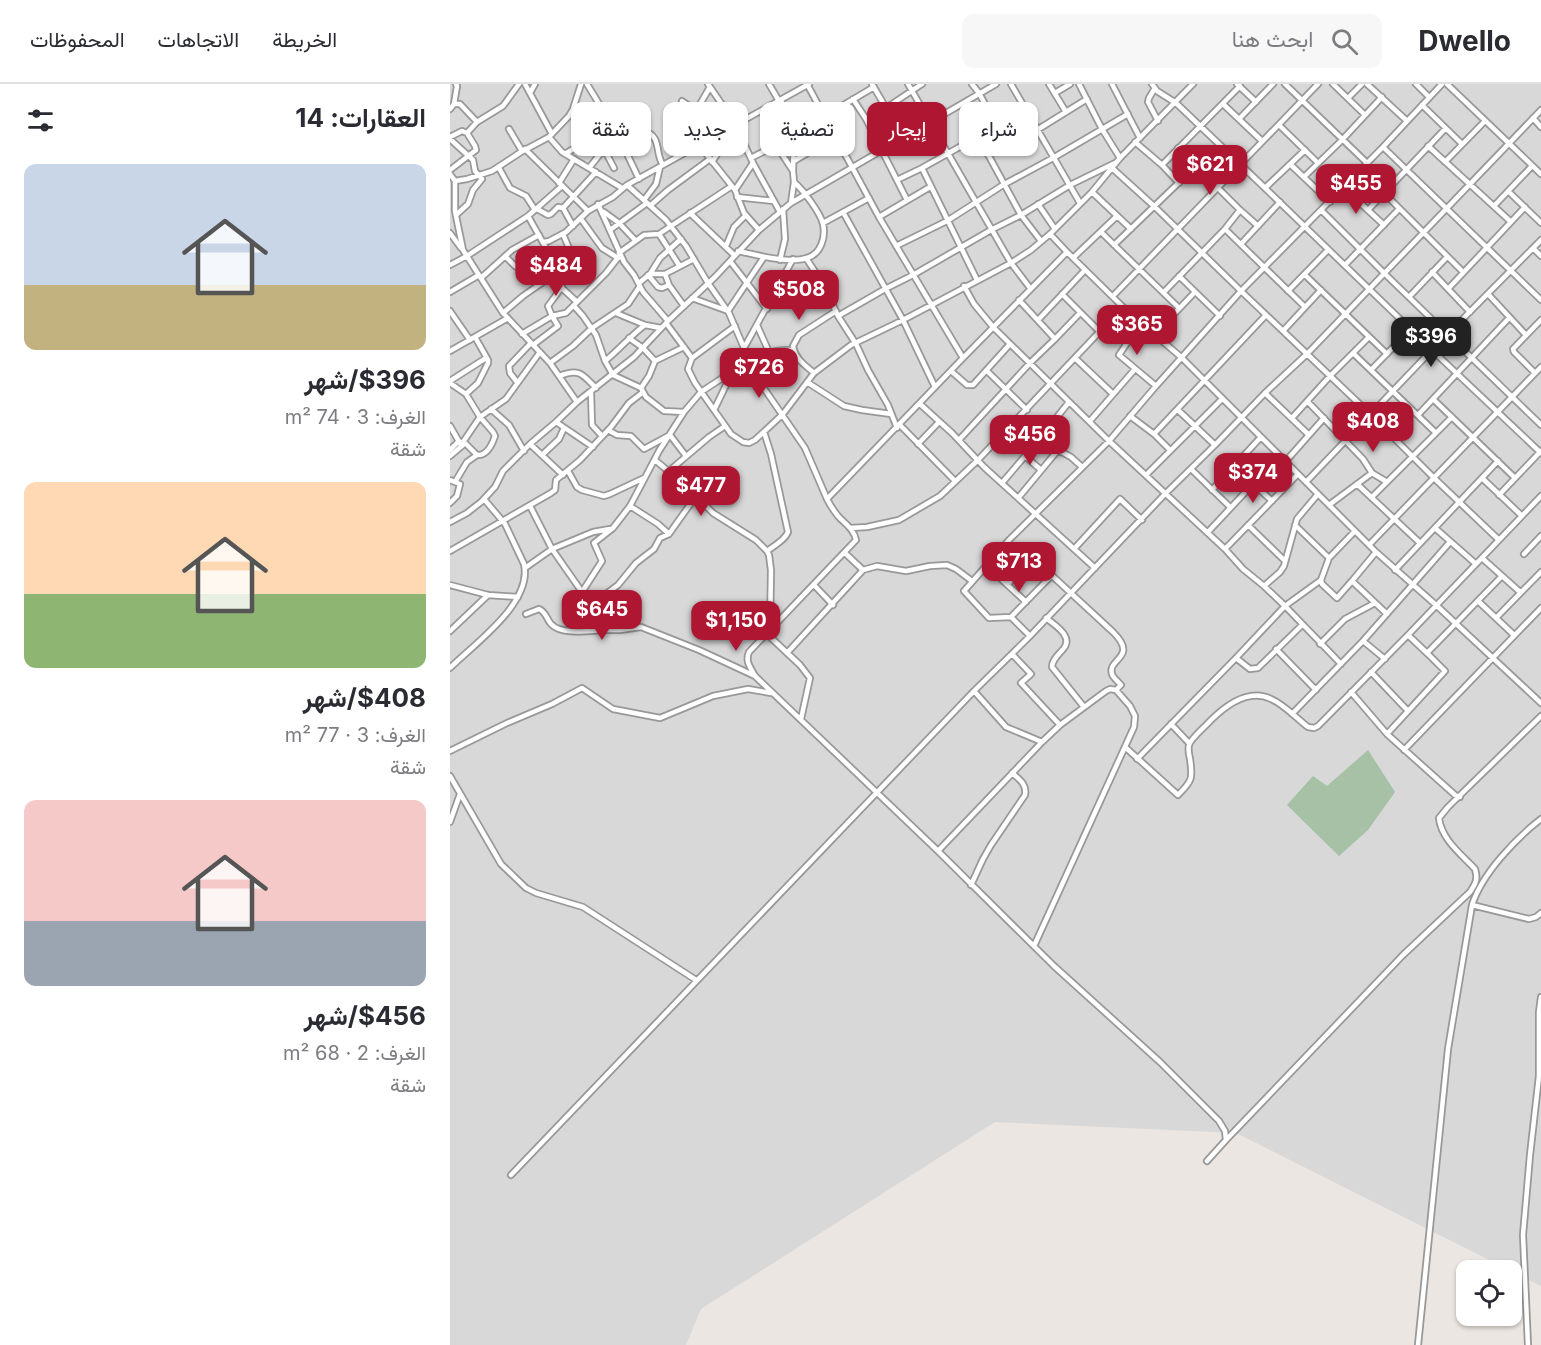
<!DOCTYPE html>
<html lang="ar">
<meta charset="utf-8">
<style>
body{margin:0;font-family:Inter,Vazirmatn,sans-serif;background:#f7f7f7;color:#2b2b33;direction:rtl;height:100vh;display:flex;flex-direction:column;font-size:22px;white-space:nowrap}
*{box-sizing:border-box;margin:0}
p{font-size:20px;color:#7c7c81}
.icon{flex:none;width:33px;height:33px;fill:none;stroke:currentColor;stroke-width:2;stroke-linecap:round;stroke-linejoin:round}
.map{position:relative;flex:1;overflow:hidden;direction:ltr}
.panel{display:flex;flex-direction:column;background:#fff;width:450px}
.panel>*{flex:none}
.top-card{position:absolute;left:18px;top:18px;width:570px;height:54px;direction:rtl;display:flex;gap:12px}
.controls{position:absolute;left:1006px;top:1176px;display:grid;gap:12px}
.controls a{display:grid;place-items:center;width:66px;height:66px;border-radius:12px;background:#fff;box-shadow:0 2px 4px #0004;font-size:30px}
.price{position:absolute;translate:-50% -51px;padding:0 14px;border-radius:12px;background:#af1631;color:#fff;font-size:20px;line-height:39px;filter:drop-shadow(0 2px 3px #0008)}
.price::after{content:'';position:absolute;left:50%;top:36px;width:18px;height:14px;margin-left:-9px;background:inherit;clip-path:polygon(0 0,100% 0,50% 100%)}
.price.current{background:#222;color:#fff}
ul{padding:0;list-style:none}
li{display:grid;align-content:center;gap:12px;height:318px;padding:0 24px}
li span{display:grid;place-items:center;height:186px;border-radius:12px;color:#555}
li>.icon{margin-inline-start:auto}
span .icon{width:108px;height:108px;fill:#fffc;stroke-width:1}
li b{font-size:26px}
h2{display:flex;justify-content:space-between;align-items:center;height:72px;padding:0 24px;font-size:26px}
.pill{padding:0 21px;border-radius:12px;background:#fff;box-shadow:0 2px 4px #0004;font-size:21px;line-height:54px}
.pill.current{background:#af1631;color:#fff}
header{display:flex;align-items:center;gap:36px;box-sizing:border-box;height:84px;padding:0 30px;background:#fff;border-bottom:2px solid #e1e1e2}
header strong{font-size:28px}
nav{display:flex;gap:33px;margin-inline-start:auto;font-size:21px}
.search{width:420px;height:54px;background:#f7f7f7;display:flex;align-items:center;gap:15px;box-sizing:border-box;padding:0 21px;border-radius:12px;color:#7c7c81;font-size:22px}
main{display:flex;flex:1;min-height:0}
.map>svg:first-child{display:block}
.residential{fill:#d9d8d8}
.cemetery{fill:#a6c1a5}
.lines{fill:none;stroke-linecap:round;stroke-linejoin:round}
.minor-casing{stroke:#989898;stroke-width:8}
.minor{stroke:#fff;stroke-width:4.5}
</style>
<header>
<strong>Dwello</strong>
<div class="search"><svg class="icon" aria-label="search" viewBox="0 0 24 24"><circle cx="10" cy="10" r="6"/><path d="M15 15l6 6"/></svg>ابحث هنا</div>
<nav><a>الخريطة</a><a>الاتجاهات</a><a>المحفوظات</a></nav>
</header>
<main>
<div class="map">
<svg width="1091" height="1261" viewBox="0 0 1091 1261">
<rect width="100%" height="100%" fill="#ebe6e1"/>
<path class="residential" d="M0,0H1091V1202L1062,1188V1186H1059L786,1049L545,1038L251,1225L236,1261H0Z"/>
<path class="cemetery" d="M918,666L945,708L918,746L889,772L837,721L863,692L877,702Z"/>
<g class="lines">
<defs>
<path id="minor" d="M75,0L102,50
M137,0L168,51L189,95
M258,0L284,38L303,79L330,128
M319,0L329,17
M357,0L429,133L513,274L377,415C380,421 384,427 388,432C395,440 404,445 406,456L299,568C295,577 300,583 305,592L488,767L604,882L710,978L769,1037L775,1047L776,1056L757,1077
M422,0L436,24
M458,0L561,179L580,204
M522,0L529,9L557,61
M561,0L630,119
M599,0L616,28
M629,0L652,45L670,74
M662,0L690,54
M702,0L707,7L726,19L815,104L982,266L1091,369
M787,0L806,18
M835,0L917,79
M883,0L915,31
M917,0L957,37
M966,0L979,13
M997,0L1091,90
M705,4L699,14L698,18L708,37
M80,9L85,0
M605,9L620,0
M898,14L912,0
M403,15L416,35L457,116
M331,16L344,52L343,87L344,98L341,119
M232,17L256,33L266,35L279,45
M4,20H10L27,38
M773,20L812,57
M972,21L1012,60
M0,25L4,20L7,2L6,0
M246,27L260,3
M375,32L424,3
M1083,34L1091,43
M416,35L436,24L472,0
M789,35L823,0
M829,41L868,79
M59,45L72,67
M528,52L571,131L591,157
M0,53L12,47L17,49L27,38L53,22L69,0
M99,53L112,68L172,104
M169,53L193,46C213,53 204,68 213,81
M0,55L23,76L25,87L32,95L23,106L18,120L6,131
M685,58L712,81L729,99
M252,61L254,67L285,106L294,129L309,146
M326,61L343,87
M978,62L1060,137
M933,63L1091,216
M728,64L790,126L808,142
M75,65L138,127
M154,65L164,84
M115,70L141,54H145L156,62
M538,71L587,46L637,15
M301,74L344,52
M344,77L386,52
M262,78C269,67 274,64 268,52
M995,78L1035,37
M712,81L790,2
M841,81L880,118
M49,84L60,104L76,112L85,126
M139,84L154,65L168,51
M472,84L527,196
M662,84L705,123L791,207L920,330L984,394L1049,456
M0,86L26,66L25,62L17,49
M0,90L5,97V127L13,166L53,229L100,279L127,318
M854,93L892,56L932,13
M447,96L472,84L547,42
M5,97L17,95L42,87L71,68L99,53L119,32L123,25L131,0
M109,99L124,75
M177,101L216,136L236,162L258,199L279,229L294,264
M815,104L855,66
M894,104L934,141
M285,106L303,79
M1058,107L1091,139
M642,108L681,145
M934,109L1013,188
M287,113L324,117
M194,116L206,100L210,83
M148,120L174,178L184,191L193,208L218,237
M588,120L605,145
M201,121L218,106L260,75
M1044,122L1082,82
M113,124L123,142
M87,125L98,131L101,130L108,123L113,124L146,88
M918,126L995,45
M872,127L934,189L1091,341
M154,128L169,139L185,156
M393,128L453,236L485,303
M240,129L284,171
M78,132L109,187
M429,133L480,103
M131,135L152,164L168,174
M373,139L419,114
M775,145L855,223
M160,146L197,119
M651,148L729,224
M0,149L11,164
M209,150L229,181
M600,150L617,168L673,223L732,274L926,468L986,521L1091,619
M94,158L99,157L116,148L138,127L163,113L177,101L359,0
M791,160L830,118
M664,161L746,82
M276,162L284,143L296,131
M446,162L497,137L553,101L603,74L678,30
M1083,164L1091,172
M288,167C307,171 338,180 357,174C371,170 376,153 373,140C370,128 353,106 344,98
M169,169L194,151L209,150L212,148L282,102
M55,172L65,182L92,198
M356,174L373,200L388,232L406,260L418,286L438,321L447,344
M623,174L667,132
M330,176L335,155L333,125
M280,177L317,225
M0,181L17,172L78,132L112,102
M895,181L949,125
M982,188L1020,228
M200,190H215L244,175
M215,190L219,201L234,222
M198,191L208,203L212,204L219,201
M855,191L937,270
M729,192L770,232
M100,193L127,218
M31,194L62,166L89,151
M189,199L200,190L210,174L231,155
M514,202L524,220L543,243L659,357L775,465L793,485L814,502L835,522L891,580
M328,204L348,209L369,195
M998,205L1075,123
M838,207L878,166
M0,208L29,191
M714,208L775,145L790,126
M612,210L650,248
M1038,210L1076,251
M663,212L868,0
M959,213L997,173
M242,214L278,227L314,173
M569,216L605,255
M124,222L133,232L146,251L155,277L163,291L191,304L196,313L214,327L234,328L251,308L283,287
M0,227L20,256
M53,229L73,212L109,187L121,169L113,150
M166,229L195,241L211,244
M388,232L435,205L463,191L541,146L571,131L620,101L665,79
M588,236L635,186
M216,239L242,274
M307,241L319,268
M693,241L679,256L669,271L706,302
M285,242L242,274L238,285L245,299L281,350L293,358L299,359L305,356L333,330L364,289L401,261L453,236L561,179L581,166L600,150L642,108L670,74L743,0
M833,247L871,206
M72,250L102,232L116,229L156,189L170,171
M705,250L745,208
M179,254L193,264L205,277
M83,261L108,242L102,232L98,222L112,203
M0,267L58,234
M903,269L986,349
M291,271L355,364L377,415
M513,274L617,168
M625,274L663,310
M155,277C169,266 180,252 195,241
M100,279L123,262L142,244L178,220L190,202
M921,286L961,245
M303,287C319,269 318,265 343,266
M501,287L517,301H523L560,260
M537,287L577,326
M364,289C355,281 345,275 343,262L349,251L386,227
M1085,289L1064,268L1063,265L1091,236
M109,292C130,284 132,290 146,304
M0,297L36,274
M67,298L60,289L59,282L81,259
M357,298L394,322L412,326L441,330
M0,299L16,310L30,333L43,348L45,352C42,361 37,372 27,371L17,378L5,398
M191,304L199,292L205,277L234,263
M141,308L142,341L152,352
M815,309L859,351
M16,310L28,299L38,279V276L25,253
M983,315L1065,394
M858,318L913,375L922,389L937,398
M470,320L502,349L534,383L645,484
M41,325L59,341L74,367
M264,326L294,264L343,175
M728,326L765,361
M968,331L1059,234
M680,332L704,350L720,366
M842,334L880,292L919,253
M640,337L685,285
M106,338L143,363
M450,341L505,397
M0,342L11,361L15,359L27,371
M158,346L167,351L181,352L194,365L220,351L236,372
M314,348L321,370L338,448C335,456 324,462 317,467
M704,350L816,231
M592,352L608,366L621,373L632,383
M509,356L580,279L605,255L630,229
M80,360L113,391
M468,360L489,338
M11,361L30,333L56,315L90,268
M0,366L9,357
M92,371L109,355L114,344
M0,372L13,361
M575,372L591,386
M205,376L236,402L263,429L306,456L317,467L319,471L321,486L320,546
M836,377L874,334
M741,385L780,423
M118,387L127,403L132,406L154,412L160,410L194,394
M219,387L259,353L275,342
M696,391L772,315
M1032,394L1071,431
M0,396L10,400L7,412L0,419
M856,398L982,266L1091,156
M552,399L592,352L619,318
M907,400L970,459
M762,406L811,353
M1049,411L1091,367
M569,413L608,366
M922,413L1002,333
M879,421L922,389
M80,422L102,465L132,508L136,525L152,546H170L191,543L249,566L305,592
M180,422L208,440L219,450
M0,438L17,429L31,418L45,403L53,387L80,360L106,338L127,318L184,273L218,237L265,193L309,146L341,119L546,0
M798,441L835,477
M845,441L879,474
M400,444L417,443L449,436L490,412L528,376L673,223
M985,444L1026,480
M758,448L802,401H805L822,417
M919,461L1091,283
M624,465L670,415L692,436
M775,465L848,390
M0,467L101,409L105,406L106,396L130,376L161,343L179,319L192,309
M395,469L413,486
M1074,470L1091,452
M1032,474L1070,508
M536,481L576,518
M75,484L102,465L143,448L160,445
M945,486L1048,377
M602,491L561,533L539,534L514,507L560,455L659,357L706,302L791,207L933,63L992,0
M871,496L872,500L887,514L902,497L937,530
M902,497L926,468
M558,500L583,474L663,548C689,574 657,574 662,590C663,594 669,598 671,601L666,606
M0,501L38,511L68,513
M364,501L383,521
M814,502L830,488L834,482L847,435L868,410
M132,508L152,477L144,459L163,444L180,422L209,367L234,328
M1028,517L1064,551
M136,525L168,501L186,479L204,465L210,454L219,450L246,412
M76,530L89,525C96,528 96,534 101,540C111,551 138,547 152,546
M561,533L580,552
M596,534C602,539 612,545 615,552C622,565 602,570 602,583L634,623
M1046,534L1091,488
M0,547L38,511
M317,550L350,581L360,594L351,635
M958,551L978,570
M913,557L935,575
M870,560L895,535L925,519
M826,565L866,606
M337,569L413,486L427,482L456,487L480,482L497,481L506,485L522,497
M562,570L581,590L571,599L610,641
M786,574L800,585L808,584L852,541
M0,584C24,560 83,519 74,480L55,440L34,415
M921,588L958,627
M524,607L556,643L592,658
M901,608L937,650L1005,711L1010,713
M842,630L913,557L1000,458
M721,640L739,659
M937,650L995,587L977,569L1052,492
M675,663L728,711C742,697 743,695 740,675C739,671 738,665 739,661C741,654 755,643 760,637C775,622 799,604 821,615C835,621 846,634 858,643L864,644L868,642L958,551L1091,412
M954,666L1091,524
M0,667L57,639L102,620L132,604L163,625L210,634L263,612L298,605L321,609
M687,675L786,574L835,522L871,496L879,474L905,447
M0,692L51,780L76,804L86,809L133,823L246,896
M0,738L10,710
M488,767L592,658L610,641L656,607L660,605L666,606L680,622L685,632L684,643L584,862
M521,801L533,775L541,761L575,711C577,700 569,695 562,689
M1022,821L1079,835L1086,833L1091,829
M776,1056L953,871L1020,808C1026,799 1028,795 1025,785C1012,771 991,755 989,734L998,723L1091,632
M61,1091L524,607L580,552L715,410L765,361L815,309L857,270L1091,26
M968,1261L998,965L1022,821C1032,790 1065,755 1091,735
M1078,1261L1073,1151L1080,1071L1089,992V928L1091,913"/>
</defs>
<use href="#minor" class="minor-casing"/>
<use href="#minor" class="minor"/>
</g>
</svg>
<div class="controls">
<a><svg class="icon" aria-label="locate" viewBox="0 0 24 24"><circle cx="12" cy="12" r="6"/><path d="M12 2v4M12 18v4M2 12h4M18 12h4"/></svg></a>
</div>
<b class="price" style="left:760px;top:112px">$621</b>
<b class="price" style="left:906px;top:131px">$455</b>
<b class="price" style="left:106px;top:213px">$484</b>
<b class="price" style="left:349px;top:237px">$508</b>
<b class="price" style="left:687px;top:272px">$365</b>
<b class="price current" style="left:981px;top:284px">$396</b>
<b class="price" style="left:309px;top:315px">$726</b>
<b class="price" style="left:923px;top:369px">$408</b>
<b class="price" style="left:580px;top:382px">$456</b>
<b class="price" style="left:803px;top:420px">$374</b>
<b class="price" style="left:251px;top:433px">$477</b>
<b class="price" style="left:569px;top:509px">$713</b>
<b class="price" style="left:152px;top:557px">$645</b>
<b class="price" style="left:286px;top:568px">$1,150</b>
<div class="top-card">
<a class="pill">شراء</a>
<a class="pill current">إيجار</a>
<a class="pill">تصفية</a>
<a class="pill">جديد</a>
<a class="pill">شقة</a>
</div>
</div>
<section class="panel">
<h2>العقارات: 14<svg class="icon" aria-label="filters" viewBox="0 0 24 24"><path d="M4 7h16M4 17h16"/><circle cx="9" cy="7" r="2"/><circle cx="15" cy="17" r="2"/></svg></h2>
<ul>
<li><span style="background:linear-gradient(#c9d6e8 65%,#c2b280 0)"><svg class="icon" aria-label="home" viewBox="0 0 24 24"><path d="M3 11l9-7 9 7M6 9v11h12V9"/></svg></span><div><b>$396/شهر</b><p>الغرف: 3 · 74 m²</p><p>شقة</p></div></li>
<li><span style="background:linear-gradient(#ffd9b3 60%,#8fb573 0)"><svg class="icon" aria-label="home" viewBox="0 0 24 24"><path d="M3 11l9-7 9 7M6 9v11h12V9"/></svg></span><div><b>$408/شهر</b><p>الغرف: 3 · 77 m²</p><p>شقة</p></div></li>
<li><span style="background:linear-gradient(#f6c9c9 65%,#9aa5b1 0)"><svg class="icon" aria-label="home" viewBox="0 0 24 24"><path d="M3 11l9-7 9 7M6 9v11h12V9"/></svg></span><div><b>$456/شهر</b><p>الغرف: 2 · 68 m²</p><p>شقة</p></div></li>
</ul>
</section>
</main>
